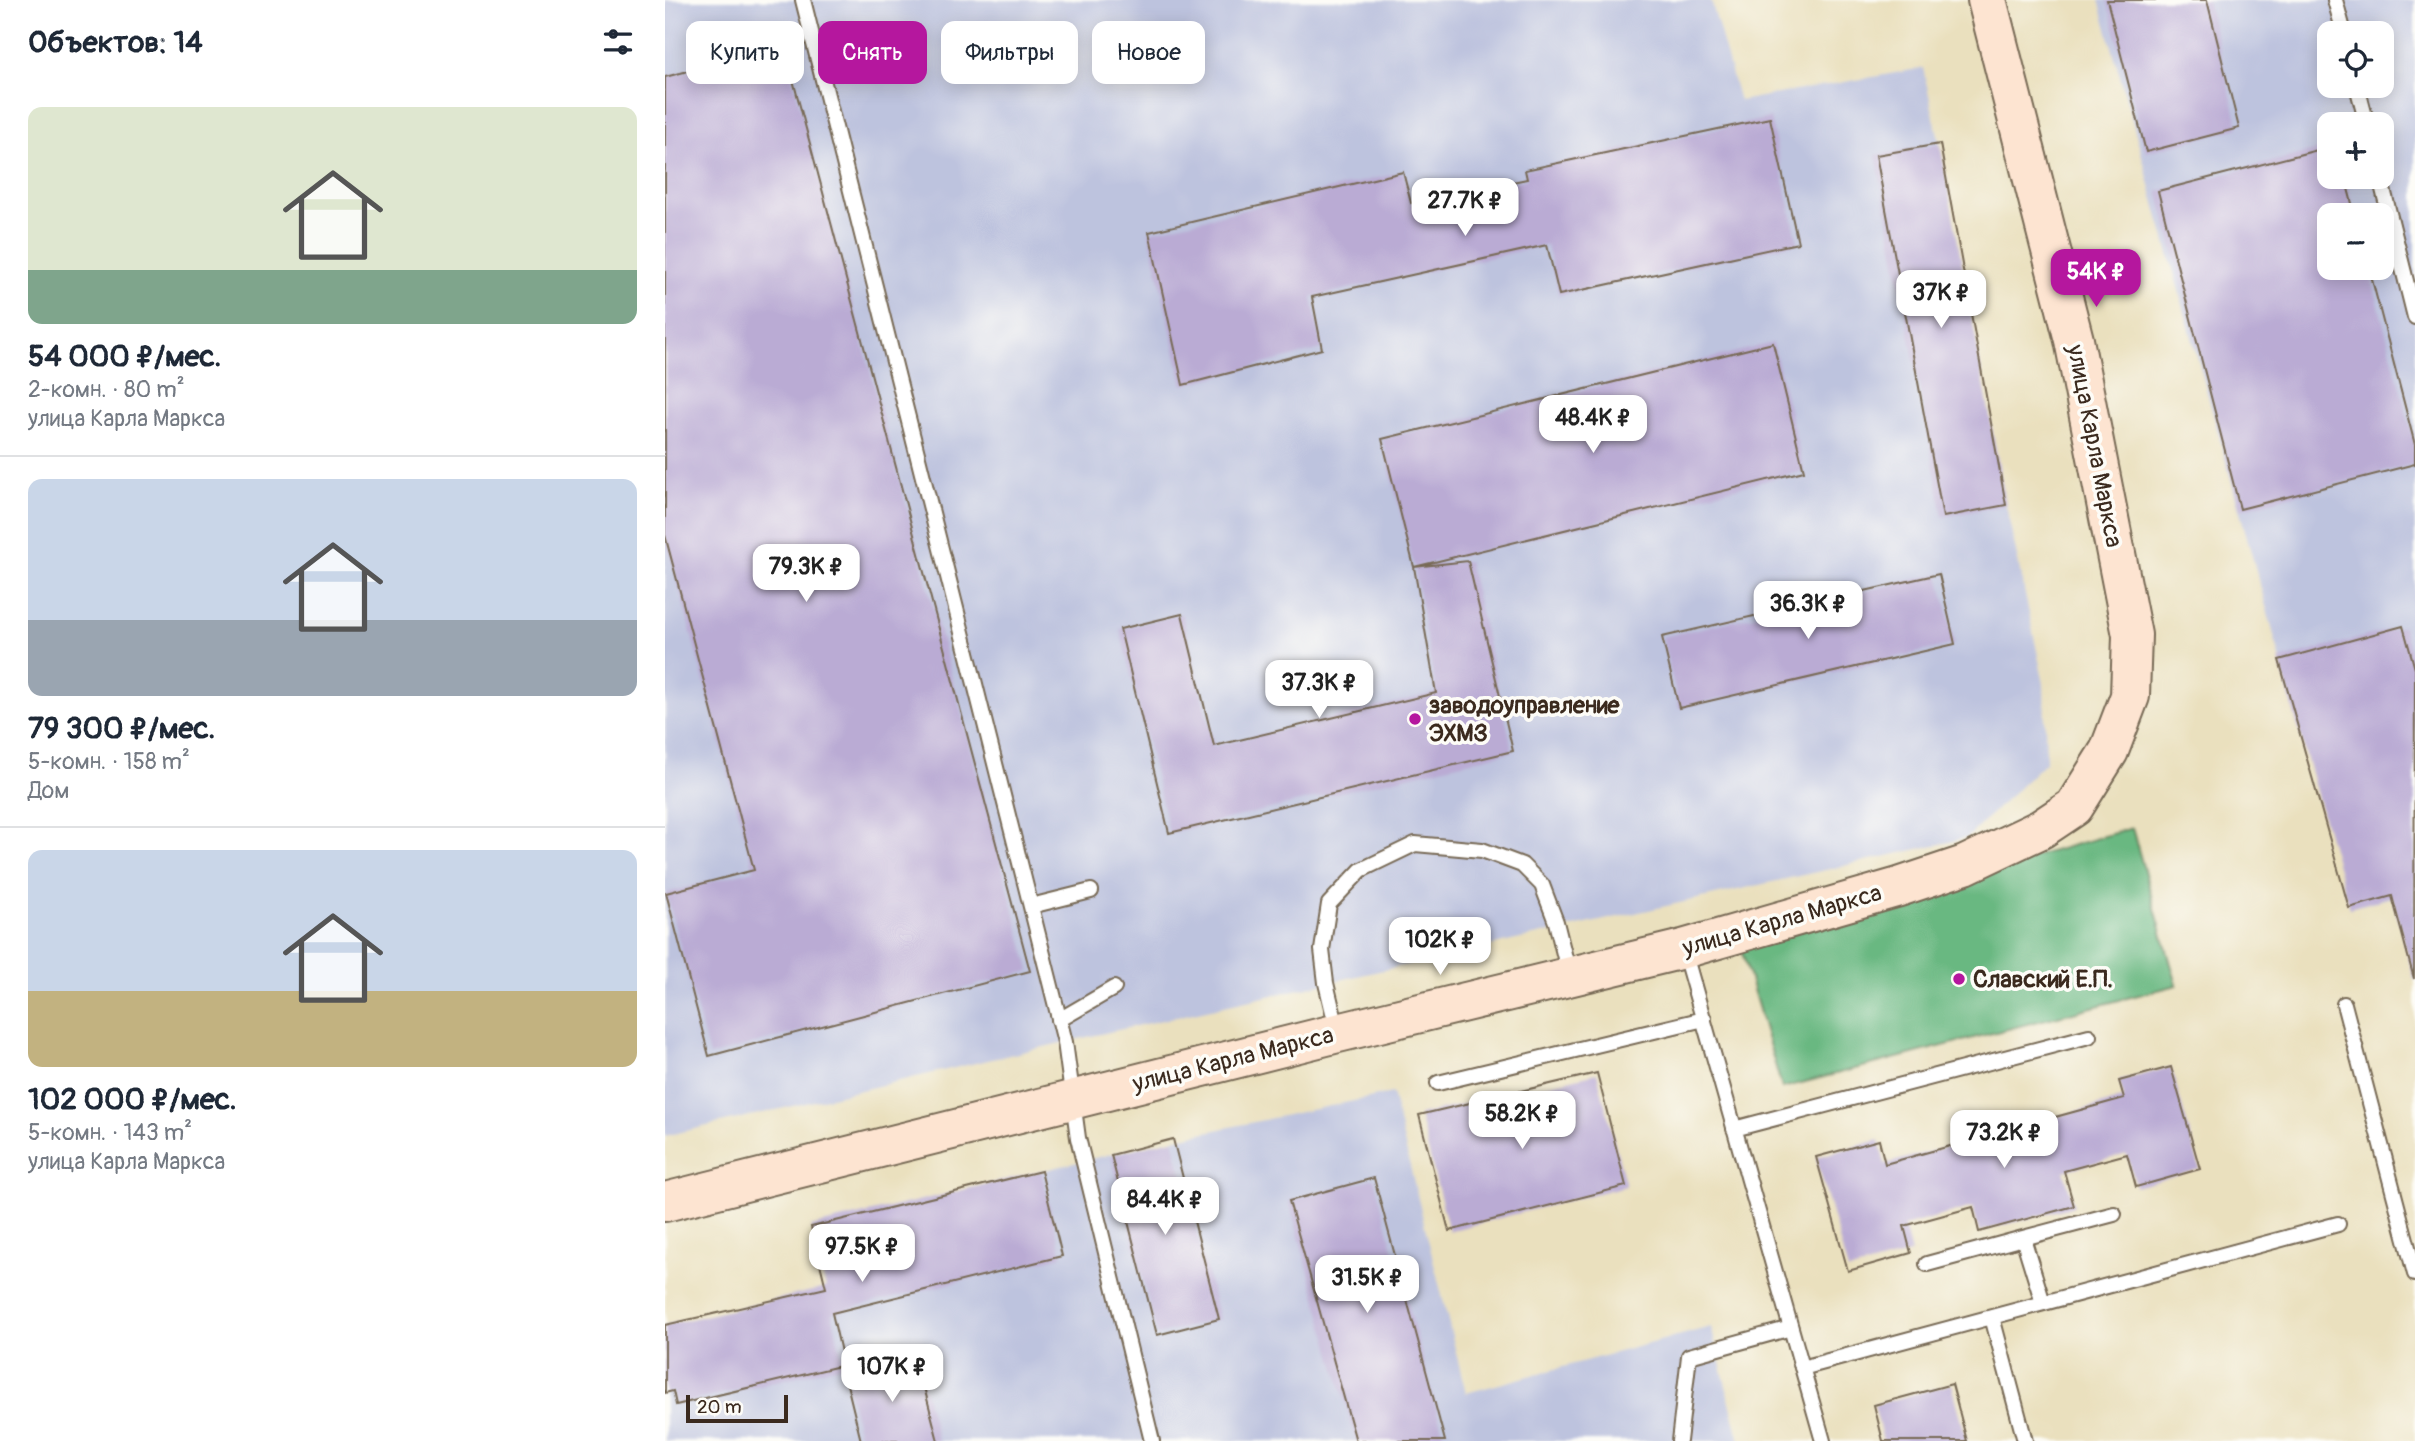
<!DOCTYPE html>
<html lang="ru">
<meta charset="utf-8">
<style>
body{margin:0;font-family:Pangolin,sans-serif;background:#f6f6f7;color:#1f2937;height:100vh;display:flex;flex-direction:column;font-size:26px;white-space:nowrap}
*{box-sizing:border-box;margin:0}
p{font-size:23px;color:#747a83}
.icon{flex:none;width:38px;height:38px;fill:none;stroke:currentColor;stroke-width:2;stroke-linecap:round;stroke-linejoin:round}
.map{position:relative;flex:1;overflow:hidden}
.details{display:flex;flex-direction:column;background:#fff;width:665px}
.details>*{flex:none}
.hud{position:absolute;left:21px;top:21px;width:665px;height:63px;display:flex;gap:14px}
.buttons{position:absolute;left:1652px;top:21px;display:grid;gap:14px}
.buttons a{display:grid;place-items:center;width:77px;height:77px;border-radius:14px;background:#fff;box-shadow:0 4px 18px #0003;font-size:35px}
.scale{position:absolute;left:21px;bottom:18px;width:102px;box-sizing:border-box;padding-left:7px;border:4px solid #3b2a1e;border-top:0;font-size:19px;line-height:24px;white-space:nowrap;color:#3b2a1e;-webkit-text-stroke:5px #fdfcf7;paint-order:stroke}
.price{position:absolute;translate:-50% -60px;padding:0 16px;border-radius:14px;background:#fff;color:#222;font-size:23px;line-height:46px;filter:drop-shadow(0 2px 4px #0008)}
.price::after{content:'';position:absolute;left:50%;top:42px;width:21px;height:16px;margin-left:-10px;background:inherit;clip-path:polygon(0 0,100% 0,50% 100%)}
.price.on{background:#b5179e;color:#fff}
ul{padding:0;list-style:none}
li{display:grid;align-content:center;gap:14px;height:371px;padding:0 28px}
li+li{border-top:2px solid #e0e1e3}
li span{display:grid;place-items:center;height:217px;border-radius:14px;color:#555}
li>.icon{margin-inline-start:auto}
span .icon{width:126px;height:126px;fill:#fffc;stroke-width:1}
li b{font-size:30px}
h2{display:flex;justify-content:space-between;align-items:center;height:84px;padding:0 28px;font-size:30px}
.pill{padding:0 24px;border-radius:14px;background:#fff;box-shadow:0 4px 18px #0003;font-size:24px;line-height:63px}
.pill.on{background:#b5179e;color:#fff}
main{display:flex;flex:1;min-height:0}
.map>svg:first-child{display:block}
.industrial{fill:#bdc3de;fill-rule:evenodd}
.forest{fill:#69b881;stroke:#527150;stroke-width:2}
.building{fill:#baabd4}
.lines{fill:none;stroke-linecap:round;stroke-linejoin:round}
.lane-casing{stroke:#786a56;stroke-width:18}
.secondary-casing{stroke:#786a56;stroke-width:42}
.lane{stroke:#fff;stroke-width:14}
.secondary{stroke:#fde4d1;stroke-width:38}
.poi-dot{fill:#b5179e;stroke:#fdfcf7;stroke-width:2.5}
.labels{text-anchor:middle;stroke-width:7;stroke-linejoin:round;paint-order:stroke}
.street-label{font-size:24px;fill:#3b2a1e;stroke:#fdfcf7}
.poi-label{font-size:24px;font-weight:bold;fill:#3b2a1e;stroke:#fdfcf7;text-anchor:start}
</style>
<main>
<section class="details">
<h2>Объектов: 14<svg class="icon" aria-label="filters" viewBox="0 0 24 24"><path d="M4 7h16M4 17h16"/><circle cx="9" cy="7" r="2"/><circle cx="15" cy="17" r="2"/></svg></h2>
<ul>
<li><span style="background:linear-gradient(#dfe7d0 75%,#7fa58c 0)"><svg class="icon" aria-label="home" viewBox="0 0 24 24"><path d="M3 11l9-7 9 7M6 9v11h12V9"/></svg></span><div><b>54 000 ₽/мес.</b><p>2-комн. · 80 m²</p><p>улица Карла Маркса</p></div></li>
<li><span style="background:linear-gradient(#c9d6e8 65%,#9aa5b1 0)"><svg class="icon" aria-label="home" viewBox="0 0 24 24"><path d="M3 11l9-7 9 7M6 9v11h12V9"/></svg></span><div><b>79 300 ₽/мес.</b><p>5-комн. · 158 m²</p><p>Дом</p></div></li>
<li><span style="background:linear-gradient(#c9d6e8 65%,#c2b280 0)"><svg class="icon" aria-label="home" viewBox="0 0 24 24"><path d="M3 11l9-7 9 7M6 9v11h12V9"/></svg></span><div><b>102 000 ₽/мес.</b><p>5-комн. · 143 m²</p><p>улица Карла Маркса</p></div></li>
</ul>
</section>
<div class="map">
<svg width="1750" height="1441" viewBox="0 0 1750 1441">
<rect width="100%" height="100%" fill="#fdfcf7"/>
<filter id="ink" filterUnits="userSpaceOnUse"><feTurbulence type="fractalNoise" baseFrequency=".0143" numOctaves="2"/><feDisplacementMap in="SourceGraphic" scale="14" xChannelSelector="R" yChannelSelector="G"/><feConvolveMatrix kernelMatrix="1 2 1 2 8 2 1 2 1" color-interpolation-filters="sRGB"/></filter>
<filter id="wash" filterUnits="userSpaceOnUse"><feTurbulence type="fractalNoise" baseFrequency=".00686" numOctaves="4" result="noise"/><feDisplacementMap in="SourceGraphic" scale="28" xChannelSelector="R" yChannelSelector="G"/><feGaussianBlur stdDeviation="1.57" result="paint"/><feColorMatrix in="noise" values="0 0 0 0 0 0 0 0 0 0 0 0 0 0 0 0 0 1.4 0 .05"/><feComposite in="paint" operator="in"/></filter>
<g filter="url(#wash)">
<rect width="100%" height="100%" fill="#eae0be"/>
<path class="industrial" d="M0,0H1046L1074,101L1258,68L1275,144L1341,505L1379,684L1381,761L1302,838L400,1042L0,1136Z
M1434,0H1750V982L1727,897L1684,908ZM1664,33H1717V86H1664ZM1664,124H1717V177H1664ZM1664,215H1717V268H1664Z
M727,1093L801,1393L1046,1327L1075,1441H0V1325L161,1288L146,1227L508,1139Z"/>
<path class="forest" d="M1467,828L1512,985L1117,1088L1074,942Z"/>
<g id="blocks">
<path class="building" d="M1442,0H1542L1574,128L1481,152Z
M119,46L365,971L44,1056L1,893L89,870L0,535V77Z
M1105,118L1133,243L894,295L882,245L647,297L657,349L518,385L484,232L738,172L746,203L862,179L860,170Z
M1275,144L1341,505L1278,517L1211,155Z
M1664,147V177H1680L1690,215H1664V268H1704L1750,445V464L1575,509L1493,191Z
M1108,343L1139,471L749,567L717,439Z
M803,561L848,751L504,833L455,629L517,614L549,746L771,693L749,567Z
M1274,574L1290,644L1014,708L997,637Z
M1738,626L1750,669L1749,979L1727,896L1684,908L1614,660Z
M1506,1067L1535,1169L1471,1187L1462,1154L1399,1171L1409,1206L1314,1232L1308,1207L1239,1226L1246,1253L1183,1271L1151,1157L1214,1140L1220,1164L1459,1098L1454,1081Z
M932,1073L961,1186L784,1231L754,1115Z
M508,1139L554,1319L492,1335L446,1155Z
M376,1171L397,1256L167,1313L179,1365L11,1405L8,1391L0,1393V1325L161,1288L146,1227Z
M709,1178L738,1285L780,1441H691L624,1201Z
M252,1360L273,1441H196L180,1376Z
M1287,1384L1302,1441H1218L1209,1405Z"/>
</g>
</g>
<g filter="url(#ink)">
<use href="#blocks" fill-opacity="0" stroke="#786a56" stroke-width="2"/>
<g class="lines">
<defs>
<path id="lane" d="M138,0L400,1042L413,1138L487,1441
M1670,0L1679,33
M1692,86L1702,124
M1715,177L1750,317
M366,906L426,891
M1019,951L1158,1441
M1679,1004L1750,1274
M394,1020L449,988
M673,1033L661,983L657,950L664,904L696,870L750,844L817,850L857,865L877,885L891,922L904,974
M773,1083L1039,1019
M1069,1129L1424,1036
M1358,1238L1449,1214
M1262,1264L1358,1238L1378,1303
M1327,1317L1360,1441
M1137,1368L1673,1224
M1014,1441L1024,1356L1126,1328"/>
<path id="secondary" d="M0,1202L673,1033L1018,949L1234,887L1300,865L1376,829L1409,807L1444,751L1465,696L1467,635L1409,340L1322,0"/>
</defs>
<use href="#lane" class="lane-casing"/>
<use href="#secondary" class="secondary-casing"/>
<use href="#lane" class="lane"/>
<use href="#secondary" class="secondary"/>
</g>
</g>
<g class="poi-dot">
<circle cx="750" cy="719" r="7"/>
<circle cx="1294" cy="979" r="7"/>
</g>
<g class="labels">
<g class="street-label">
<text transform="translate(1430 446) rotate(79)" y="8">улица Карла Маркса</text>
<text transform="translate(1117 920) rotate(-16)" y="8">улица Карла Маркса</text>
<text transform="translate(568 1059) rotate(-14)" y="8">улица Карла Маркса</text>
</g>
<g class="poi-label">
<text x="764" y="713">заводоуправление<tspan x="764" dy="28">ЭХМЗ</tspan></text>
<text x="1308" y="987">Славский Е.П.</text>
</g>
</g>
</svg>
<div class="buttons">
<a><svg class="icon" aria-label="locate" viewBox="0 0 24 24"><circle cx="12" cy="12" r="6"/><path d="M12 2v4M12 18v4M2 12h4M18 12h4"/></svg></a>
<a>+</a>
<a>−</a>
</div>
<div class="scale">20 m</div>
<b class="price" style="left:800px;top:238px">27.7K ₽</b>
<b class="price on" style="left:1431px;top:309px">54K ₽</b>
<b class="price" style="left:1276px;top:330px">37K ₽</b>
<b class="price" style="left:928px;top:455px">48.4K ₽</b>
<b class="price" style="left:141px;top:604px">79.3K ₽</b>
<b class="price" style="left:1143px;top:641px">36.3K ₽</b>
<b class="price" style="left:654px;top:720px">37.3K ₽</b>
<b class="price" style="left:775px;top:977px">102K ₽</b>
<b class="price" style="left:857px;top:1151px">58.2K ₽</b>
<b class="price" style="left:1339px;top:1170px">73.2K ₽</b>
<b class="price" style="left:500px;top:1237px">84.4K ₽</b>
<b class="price" style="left:197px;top:1284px">97.5K ₽</b>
<b class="price" style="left:702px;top:1315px">31.5K ₽</b>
<b class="price" style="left:227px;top:1404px">107K ₽</b>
<div class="hud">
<a class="pill">Купить</a>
<a class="pill on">Снять</a>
<a class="pill">Фильтры</a>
<a class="pill">Новое</a>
</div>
</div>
</main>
